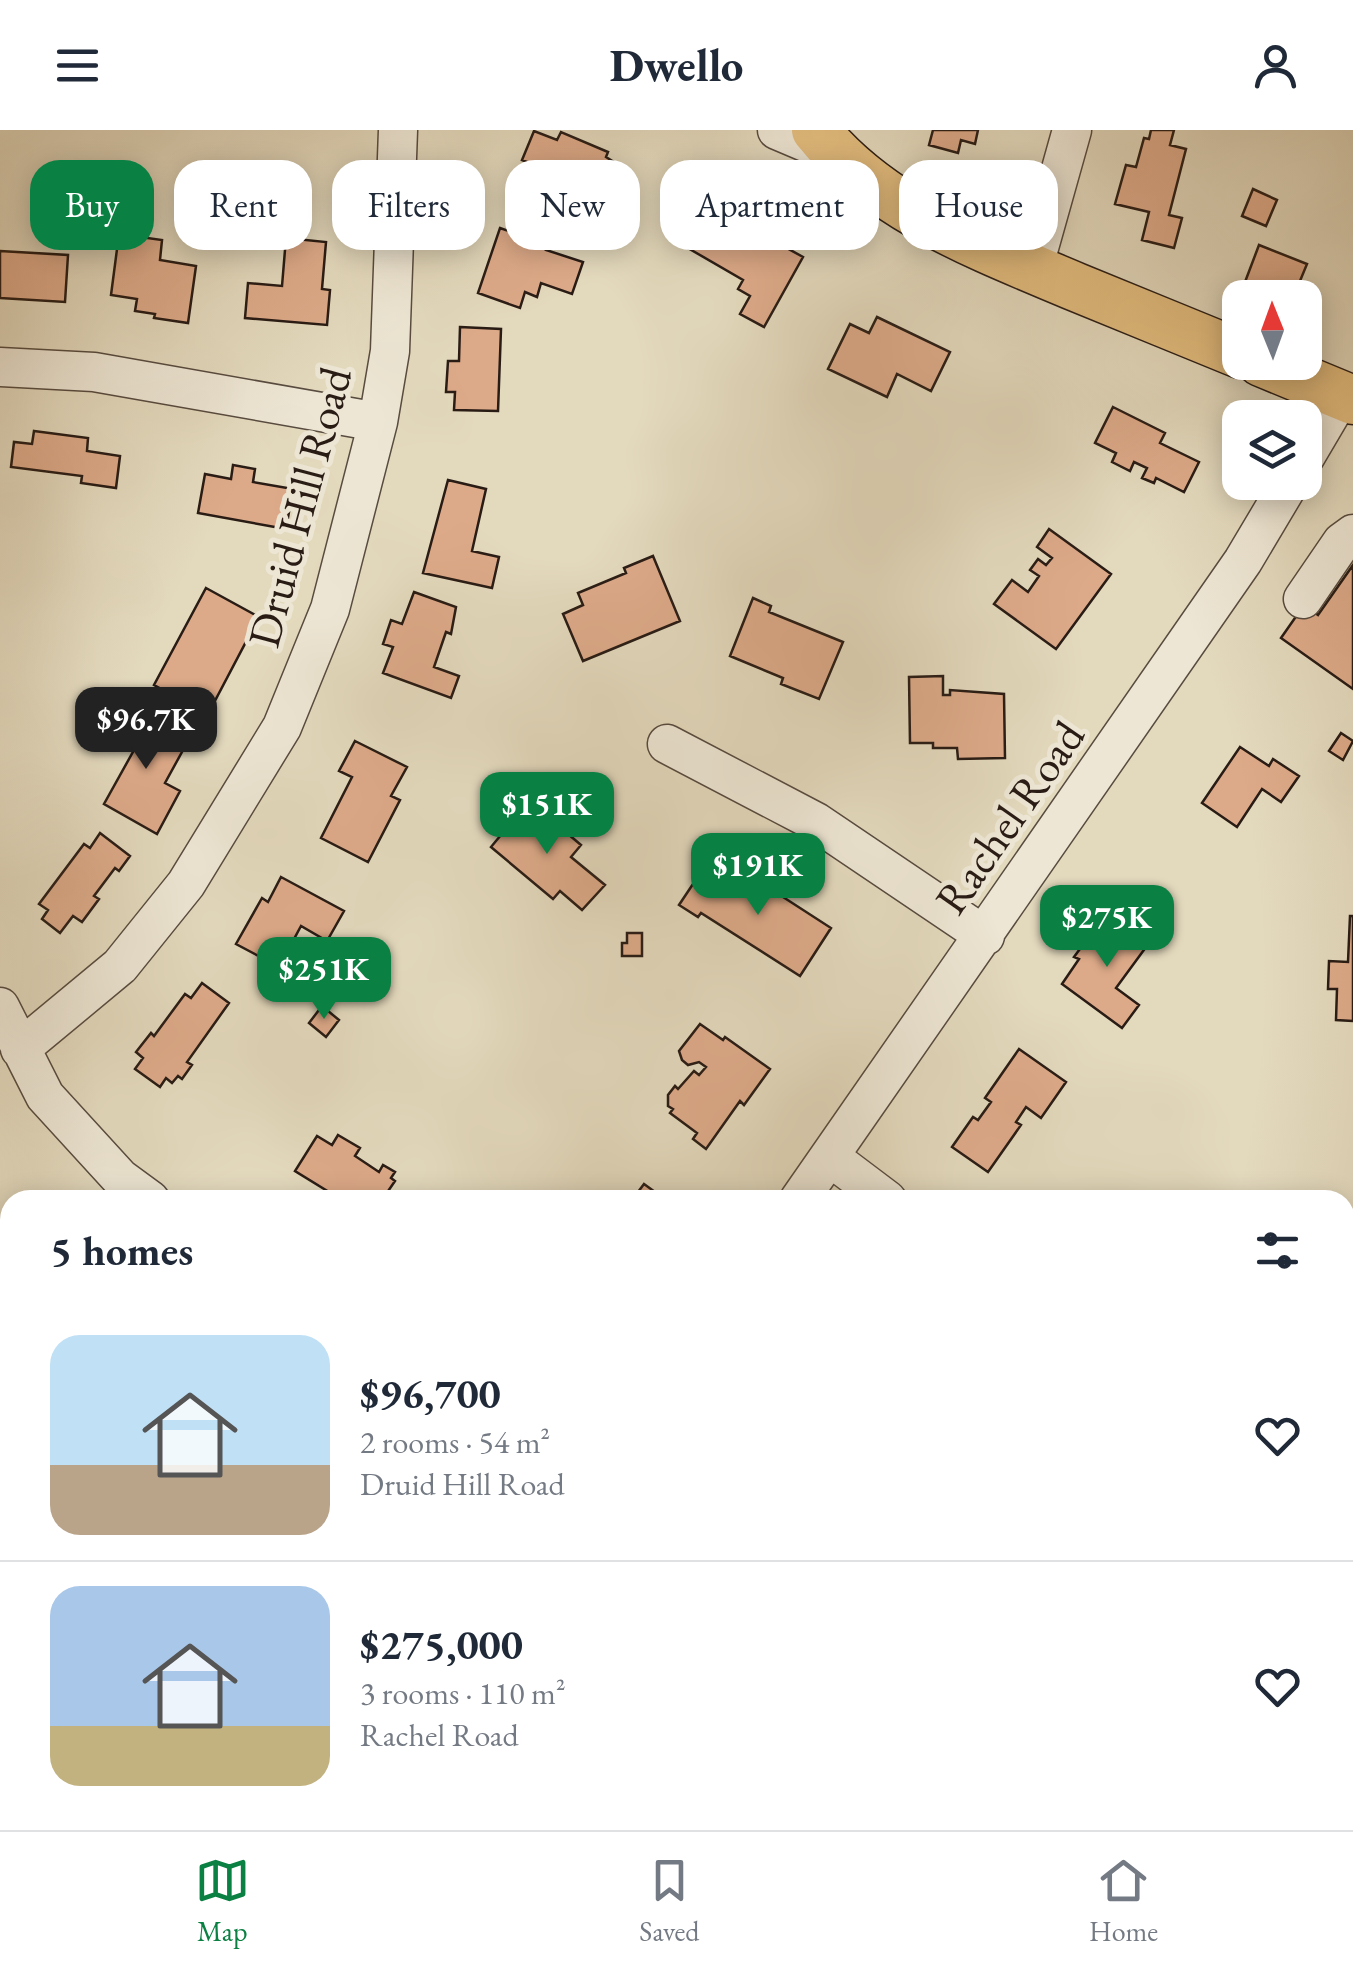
<!DOCTYPE html>
<meta charset="utf-8">
<style>
body{margin:0;font-family:"EB Garamond",serif;background:#f2f2f3;color:#1f2937;height:100vh;display:flex;flex-direction:column;font-size:38px;white-space:nowrap}
*{box-sizing:border-box;margin:0}
p{font-size:32px;color:#747a83}
.icon{flex:none;width:55px;height:55px;fill:none;stroke:currentColor;stroke-width:2;stroke-linecap:round;stroke-linejoin:round}
.map{position:relative;flex:1;overflow:hidden}
.sheet{position:absolute;left:0px;top:1060px;width:1355px;height:640px;display:flex;flex-direction:column;background:#fff;border-radius:30px 30px 0 0;box-shadow:0 5px 25px #0003}
.sheet>*{flex:none}
.hud{position:absolute;left:30px;top:30px;width:1295px;height:90px;display:flex;gap:20px}
.needle{width:65px;rotate:359deg}
.tools{position:absolute;left:1222px;top:150px;display:grid;gap:20px}
.tools a{display:grid;place-items:center;width:100px;height:100px;border-radius:20px;background:#fff;box-shadow:0 5px 25px #0003;font-size:50px}
.price{position:absolute;translate:-50% -85px;padding:0 22px;border-radius:20px;background:#0b8043;color:#fff;font-size:32px;line-height:65px;filter:drop-shadow(0 2px 5px #0008)}
.price::after{content:'';position:absolute;left:50%;top:60px;width:30px;height:22px;margin-left:-15px;background:inherit;clip-path:polygon(0 0,100% 0,50% 100%)}
.price.selected{background:#222;color:#fff}
ul{padding:0;list-style:none}
li{display:flex;align-items:center;gap:30px;height:250px;padding:0 50px}
li+li{border-top:2px solid #e0e1e3}
li span{display:grid;place-items:center;flex:none;width:280px;height:200px;border-radius:30px;color:#555}
li>.icon{margin-inline-start:auto}
span .icon{width:120px;height:120px;fill:#fffc;stroke-width:1}
li b{font-size:42px}
h2{display:flex;justify-content:space-between;align-items:center;height:120px;padding:0 50px;font-size:42px}
.pill{padding:0 35px;border-radius:30px;background:#fff;box-shadow:0 5px 25px #0003;font-size:35px;line-height:90px}
.pill.selected{background:#0b8043;color:#fff}
header{display:flex;justify-content:space-between;align-items:center;height:130px;padding:0 50px;background:#fff;font-size:45px;font-weight:700}
.tab-bar{display:flex;justify-content:space-around;align-items:center;height:140px;border-top:2px solid #e0e1e3;background:#fff;font-size:28px;color:#747a83}
.tab-bar a{display:grid;justify-items:center;gap:5px}
.tab-bar .selected{color:#0b8043}
.map>svg:first-child{display:block}
.building{fill:#ddaa89;stroke:#291c15;stroke-width:2.5}
.lines{fill:none;stroke-linecap:round;stroke-linejoin:round}
.minor-casing{stroke:#584b3f;stroke-width:41}
.major-casing{stroke:#291c15;stroke-width:51}
.minor{stroke:#ede6d4;stroke-width:38}
.major{stroke:#e2bc7e;stroke-width:48}
.labels{text-anchor:middle;stroke-width:10;stroke-linejoin:round;paint-order:stroke}
.street-label{font-size:45px;fill:#291c15;stroke:#ede6d4}
</style>
<header><svg class="icon" aria-label="menu" viewBox="0 0 24 24"><path d="M4 6h16M4 12h16M4 18h16"/></svg>Dwello<svg class="icon" aria-label="person" viewBox="0 0 24 24"><circle cx="12" cy="8" r="4"/><path d="M4 21q1-7 8-7t8 7"/></svg></header>
<div class="map">
<svg width="1353" height="1700" viewBox="0 0 1353 1700">
<rect width="100%" height="100%" fill="#e3d9bd"/>
<filter id="stains"><feTurbulence type="fractalNoise" baseFrequency=".002" numOctaves="4"/><feColorMatrix values="0 0 0 0 .2 0 0 0 0 .09 0 0 0 0 .02 0 0 0 .5 -.17"/></filter>
<radialGradient id="worn" r=".72"><stop offset=".6" stop-color="#630" stop-opacity="0"/><stop offset="1" stop-color="#630" stop-opacity=".3"/></radialGradient>
<path class="building" d="M933,0H978L975,14L961,10L958,23L929,15Z
M1151,0H1174L1170,15L1186,19L1169,85L1182,88L1174,118L1142,110L1149,82L1115,74L1126,35L1136,37L1144,8L1149,9Z
M534,1L557,10L561,2L608,22L606,27L633,44L625,63L606,55L603,63L581,54L578,63L545,49L548,41L522,30Z
M1253,59L1277,70L1266,96L1242,86Z
M715,88L754,110L758,102L803,127L764,197L740,184L750,166L738,159L743,150L681,114L694,90L708,99Z
M500,98L548,115L546,120L583,132L572,164L541,153L537,167L525,162L520,178L478,163Z
M119,104L162,110L160,130L196,136L188,193L154,188L155,184L135,181L137,169L111,165Z
M286,108L326,112L322,159L330,160L327,195L245,188L248,153L282,156Z
M1259,115L1307,134L1293,168L1245,152Z
M0,121L68,125L65,172L0,168Z
M877,187L950,222L931,261L897,244L887,267L828,239L850,194L869,203Z
M460,197L501,199L498,281L454,280L455,262H446L448,231H459Z
M1113,277L1165,303L1160,313L1199,332L1184,362L1156,348L1154,353L1142,348L1147,338L1134,332L1130,341L1112,332L1116,323L1095,313Z
M34,301L88,308L87,321L120,326L116,358L81,353L82,346L11,337L14,312L32,314Z
M233,335L255,339L253,352L293,359L286,399L198,383L205,344L231,349Z
M448,350L486,359L472,421L499,427L492,458L423,443Z
M1049,399L1111,444L1056,519L994,474L1012,450L1028,462L1039,446L1030,440L1038,429L1046,435L1052,428L1037,417Z
M653,426L680,491L583,531L563,484L583,475L578,463L626,443L624,438Z
M1353,435V559L1281,508L1304,475L1318,485Z
M206,458L259,487L208,584L154,555Z
M414,462L456,477L451,504L446,502L434,537L459,546L451,568L383,543L393,517L383,514L391,490L402,494Z
M753,468L771,476L769,482L843,512L819,569L781,554L783,548L730,526Z
M943,546V565H950V560L1004,564L1005,628L958,629L957,618H933V613H910L909,547Z
M123,580L150,595L152,590L188,611L165,653L180,661L157,704L104,674L134,620L109,606Z
M1341,603L1353,611L1343,630L1329,621Z
M355,611L407,637L391,666L400,670L368,732L321,708L352,647L339,641Z
M1240,617L1269,636L1273,629L1299,646L1281,672L1262,659L1237,697L1202,673Z
M529,671L581,715L571,727L605,755L582,780L560,761L553,769L491,717Z
M100,703L130,726L119,741L115,738L94,766L99,769L82,792L73,786L60,803L42,789L48,780L39,774L84,714L90,718Z
M705,736L723,748L727,741L761,764L766,756L831,798L800,846L701,783L698,787L679,775Z
M281,747L344,781L327,811L301,796L279,837L236,814L262,768L268,772Z
M1110,785L1149,813L1116,858L1139,875L1122,898L1062,854L1079,829L1074,827L1085,812L1089,814Z
M1350,786H1353V891L1336,890L1337,859H1328L1329,831L1348,832Z
M627,803H642V826H622V813H627Z
M202,853L229,873L187,932L192,935L182,949L178,946L172,953L166,948L160,957L135,939L143,928L136,922L151,903L154,906L185,864L191,868Z
M322,876L339,890L326,907L309,893Z
M700,894L723,910L725,907L770,939L744,975L740,971L706,1019L693,1009L697,1003L670,983L673,979L668,976V965L675,956L678,959L694,941L699,945L706,937L699,932L688,935L682,930L679,921Z
M1019,919L1066,952L1041,988L1026,977L1016,992L1021,995L988,1042L952,1017L973,987L978,990L991,972L985,968Z
M338,1005L360,1018L355,1026L379,1042L383,1035L395,1042L391,1048L395,1051L382,1070H342L295,1041L317,1006L332,1015Z
M644,1054L666,1070H632Z
M1353,1115V1180L1345,1186V1121Z
M10,1687V1690H28L31,1700H0V1690Z
M162,1690H245L248,1700H164Z
M836,1690H874L866,1700H848Z
M1186,1690H1257L1247,1700H1197Z"/>
<g class="lines">
<defs>
<path id="minor" d="M777,0L836,25
M1033,139L1072,0
M0,237L94,242L378,292
M1305,327L1341,266
M1303,469L1342,412L1353,404
M667,614L816,692L985,806
M0,877L45,966L120,1048L150,1070
M20,919L120,836L186,754L282,597L330,479L378,292L390,221L398,0
M830,1027L887,1070
M799,1070L1243,431L1290,352
M1345,1307L1353,1300
M1345,1342L1353,1352
M0,1601L10,1599
M1055,1690L1067,1700
M997,1700L1005,1690"/>
<path id="major" d="M816,0C880,80 984,118 1076,157C1131,179 1185,202 1240,224
M1261,232L1353,270"/>
</defs>
<use href="#minor" class="minor-casing"/>
<use href="#major" class="major-casing"/>
<use href="#minor" class="minor"/>
<use href="#major" class="major"/>
</g>
<g class="labels">
<g class="street-label">
<text transform="translate(299 377) rotate(-75)" y="16">Druid Hill Road</text>
<text transform="translate(1009 687) rotate(-55)" y="16">Rachel Road</text>
</g>
</g>
<rect width="100%" height="100%" filter="url(#stains)"/>
<rect width="100%" height="100%" fill="url(#worn)"/>
</svg>
<div class="tools">
<a><svg class="needle" viewBox="-14 -14 28 28"><path d="M0-13l5 13h-10z" fill="#e53935"/><path d="M0 13l5-13h-10z" fill="#747a83"/></svg></a>
<a><svg class="icon" aria-label="layers" viewBox="0 0 24 24"><path d="M12 4l9 5-9 5-9-5zM3 14l9 5 9-5"/></svg></a>
</div>
<b class="price selected" style="left:146px;top:642px">$96.7K</b>
<b class="price" style="left:547px;top:727px">$151K</b>
<b class="price" style="left:758px;top:788px">$191K</b>
<b class="price" style="left:1107px;top:840px">$275K</b>
<b class="price" style="left:324px;top:892px">$251K</b>
<div class="hud">
<a class="pill selected">Buy</a>
<a class="pill">Rent</a>
<a class="pill">Filters</a>
<a class="pill">New</a>
<a class="pill">Apartment</a>
<a class="pill">House</a>
</div>
<section class="sheet">
<h2>5 homes<svg class="icon" aria-label="filters" viewBox="0 0 24 24"><path d="M4 7h16M4 17h16"/><circle cx="9" cy="7" r="2"/><circle cx="15" cy="17" r="2"/></svg></h2>
<ul>
<li><span style="background:linear-gradient(#bfe0f5 65%,#b9a48a 0)"><svg class="icon" aria-label="home" viewBox="0 0 24 24"><path d="M3 11l9-7 9 7M6 9v11h12V9"/></svg></span><div><b>$96,700</b><p>2 rooms · 54 m²</p><p>Druid Hill Road</p></div><svg class="icon" aria-label="heart" viewBox="0 0 24 24"><path d="M12 20l-8-8c-3-5 5-10 8-4 3-6 11-1 8 4z"/></svg></li>
<li><span style="background:linear-gradient(#a9c7e8 70%,#c2b280 0)"><svg class="icon" aria-label="home" viewBox="0 0 24 24"><path d="M3 11l9-7 9 7M6 9v11h12V9"/></svg></span><div><b>$275,000</b><p>3 rooms · 110 m²</p><p>Rachel Road</p></div><svg class="icon" aria-label="heart" viewBox="0 0 24 24"><path d="M12 20l-8-8c-3-5 5-10 8-4 3-6 11-1 8 4z"/></svg></li>
</ul>
</section>
</div>
<nav class="tab-bar">
<a class="selected"><svg class="icon" aria-label="map" viewBox="0 0 24 24"><path d="M3 6l6-2 6 2 6-2v14l-6 2-6-2-6 2zM9 4v14M15 6v14"/></svg>Map</a>
<a><svg class="icon" aria-label="saved" viewBox="0 0 24 24"><path d="M7 4h10v16l-5-4-5 4z"/></svg>Saved</a>
<a><svg class="icon" aria-label="home" viewBox="0 0 24 24"><path d="M3 11l9-7 9 7M6 9v11h12V9"/></svg>Home</a>
</nav>
